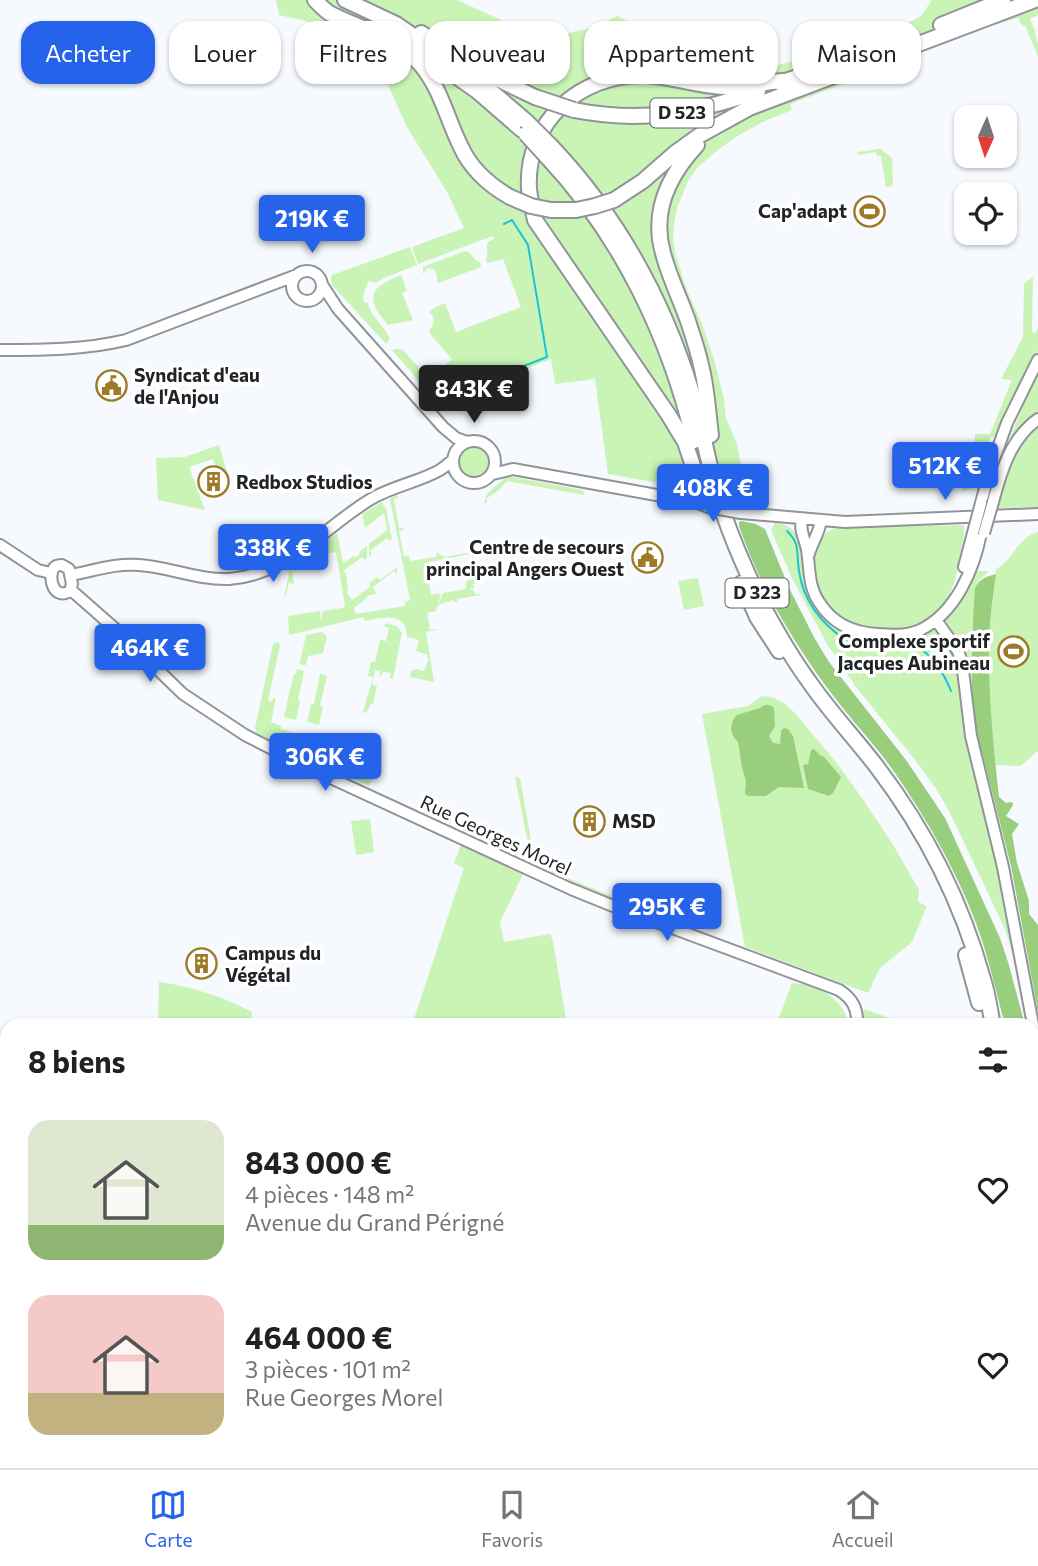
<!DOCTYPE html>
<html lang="fr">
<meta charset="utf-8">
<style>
body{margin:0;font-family:Commissioner,sans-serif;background:#f2f2f2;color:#202124;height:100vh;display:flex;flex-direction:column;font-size:26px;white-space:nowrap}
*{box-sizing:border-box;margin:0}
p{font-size:23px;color:#757577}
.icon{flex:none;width:38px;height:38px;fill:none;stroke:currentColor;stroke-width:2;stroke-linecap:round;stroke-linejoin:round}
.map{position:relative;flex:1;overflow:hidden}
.sheet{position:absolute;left:0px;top:1018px;width:1040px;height:450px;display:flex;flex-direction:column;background:#fff;border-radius:21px 21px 0 0;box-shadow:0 2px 5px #0004}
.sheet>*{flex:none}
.guide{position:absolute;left:21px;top:21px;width:998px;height:63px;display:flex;gap:14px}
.needle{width:46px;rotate:183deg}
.fabs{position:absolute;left:954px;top:105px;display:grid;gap:14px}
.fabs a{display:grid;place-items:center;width:63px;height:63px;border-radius:14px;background:#fff;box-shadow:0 2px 5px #0004;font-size:35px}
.price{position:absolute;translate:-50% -60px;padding:0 16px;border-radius:7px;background:#2563eb;color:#fff;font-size:23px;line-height:46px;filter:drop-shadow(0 2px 4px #0008)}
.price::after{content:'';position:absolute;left:50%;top:42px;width:21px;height:16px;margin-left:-10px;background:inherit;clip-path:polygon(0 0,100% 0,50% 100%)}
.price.selected{background:#222;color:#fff}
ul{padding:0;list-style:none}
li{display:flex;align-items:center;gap:21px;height:175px;padding:0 28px}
li span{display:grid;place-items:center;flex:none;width:196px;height:140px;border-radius:21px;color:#555}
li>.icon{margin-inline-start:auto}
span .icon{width:84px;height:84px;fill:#fffc;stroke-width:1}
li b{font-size:30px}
h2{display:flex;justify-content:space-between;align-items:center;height:84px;padding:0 28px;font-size:30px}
.tag{padding:0 24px;border-radius:21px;background:#fff;box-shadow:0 2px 5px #0004;font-size:24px;line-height:63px}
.tag.selected{background:#2563eb;color:#fff}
.tabs{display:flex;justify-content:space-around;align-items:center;height:98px;border-top:2px solid #e0e0e0;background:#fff;font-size:19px;color:#757577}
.tabs a{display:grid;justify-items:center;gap:4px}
.tabs .selected{color:#2563eb}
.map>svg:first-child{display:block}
.green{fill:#c9f4b5}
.forest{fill:#98ce7c}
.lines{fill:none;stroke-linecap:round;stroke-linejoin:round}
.stream{stroke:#1cc2d6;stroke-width:2}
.secondary-casing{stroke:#909499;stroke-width:14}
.highway-casing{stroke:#909499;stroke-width:18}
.secondary{stroke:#fff;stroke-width:10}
.highway{stroke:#fff;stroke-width:14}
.secondary-bridge-casing{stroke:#909499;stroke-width:14;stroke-linecap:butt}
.highway-bridge-casing{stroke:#909499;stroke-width:18;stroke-linecap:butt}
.secondary-bridge{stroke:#fff;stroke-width:10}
.highway-bridge{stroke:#fff;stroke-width:14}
.labels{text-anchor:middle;stroke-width:7;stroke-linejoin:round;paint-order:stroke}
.shield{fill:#fff;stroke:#646566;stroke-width:2}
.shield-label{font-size:18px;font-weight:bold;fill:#212325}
.poi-label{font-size:19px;font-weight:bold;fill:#212325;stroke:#fff;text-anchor:start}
.street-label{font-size:19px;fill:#212325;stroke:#fff}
</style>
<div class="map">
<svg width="1038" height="1468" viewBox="0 0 1038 1468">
<rect width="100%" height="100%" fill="#f6f9fe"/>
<path class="green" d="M276,0H457L512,25L540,32L555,34L569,33L595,27L617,16L634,24L647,46L669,74C725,80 782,66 835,49L838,53L873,41L921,16L932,0H1038V15L1030,19L1036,34L1035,35L1038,43V57L1026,27L1021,24L1018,18L966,33L896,60L898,64L790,104L792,110L765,121L737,136L719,149L698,167L689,179L677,208L674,224L673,240L676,256L687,290L702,324L714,359L724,399L726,418L737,444L747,494L670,485L608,474L595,379L555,384L551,359L438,403L392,350L398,349L403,350L429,379L452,359L431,335L429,330C435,324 436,318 429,312L436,307L445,303L456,332L521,307L503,259L487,263L486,260C489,255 485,249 488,242L494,239L493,236L418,264L412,247L464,228L447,192L407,127L388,85L369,53L354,40L306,21L279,15Z
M880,149L892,158L893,186L886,187L881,156H877L876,152L858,155V152Z
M410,247L417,265L384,278L376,283L369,281L364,292L363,301L368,303C371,318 385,325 390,339L386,344L332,285L331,277L332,275Z
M465,251C473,252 472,260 480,262L481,267L438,283L436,272L433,269L428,268L423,274V267Z
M401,275L407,291L402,293L413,320L388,325C365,298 368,288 401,275Z
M1033,277L1032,332L1035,333L1038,327V351L1012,402L999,435L990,438L973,488L962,491V454L968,444H975V434H990L1012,380L1001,379L1023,337L1024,283Z
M1038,369V416L1011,446L1008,443Z
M1038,421V507L999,508L1000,501L999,499L1011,456Z
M456 462a18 18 0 1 1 36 0a18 18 0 1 1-36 0Z
M219,445L227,472L219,475L213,459L189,467L205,510L158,500L156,458L185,457Z
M507,476L583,490L584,495L507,481L498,491L487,498V503H484L487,494Z
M397,495L398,498L394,499L399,528H403L404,530L399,531L404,557L409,556L410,561L436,557L437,552L444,557L472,552L473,555L470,556L469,554L426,563L431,595L441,593L436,611L427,613L430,630L436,629V631L434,630L426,632L434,682L410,677L411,671L416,669L424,671L429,659L427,658L428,655L416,651L419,640L407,637C407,611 381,618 364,621V617L289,635L288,616L320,611L321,617L320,619L322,620V611L343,608L345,606L336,552L316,555L309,562L300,563L301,567L291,568L294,582V584L289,583L286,596L284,597L290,568L306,558L337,533L343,563L354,556L356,557L360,554L359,552L367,546V558L365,560L362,557L343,571L346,574L348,590L347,593L352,600L371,586L369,583L377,577L380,580L397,567V574L394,571L373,587L376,594L367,596V598L354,608L355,614L405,606V602L410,600L390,499Z
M382,502L386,509L392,539L390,541L387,538L370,551L372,554L369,557V544L387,530L384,513L365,528L362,514Z
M775,523C786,524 793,527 798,538H800L807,586L853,635C870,640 891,643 908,639C918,637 930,627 940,633C948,638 953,653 958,661L1020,974L1016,966L1005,929L950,813L937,790L912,756L856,687L827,644L793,580L771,530Z
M964,525C964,528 964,532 964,535C964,540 961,546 961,551C957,569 957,580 948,597C920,652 824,637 815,577C813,565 813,557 817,545C822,534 829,529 841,527Z
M1038,532V752H1036L1021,766L996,765C990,722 986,678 989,634C991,613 994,591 996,569C1014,560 1017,537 1038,532Z
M475,566L478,583L473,584L474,589L470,588L471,590H474L475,594H480V595L457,599V602H454L453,600L438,605L443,593L466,589V582L475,571Z
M975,571H989L978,581L972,626L971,661L945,624V620Z
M698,578L704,606L684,610L678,581Z
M387,623L398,627L402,633L393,679L390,678L391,673L383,672L381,676H379L380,671L375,670L372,684L377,686L373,704H371L366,713L363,712L373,677L368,676L371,662H375L380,640L386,641L389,628L383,626Z
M322,632L327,636L323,653L308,656L306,665H301L300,662L306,635Z
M278,642L280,645L268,701L272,702L273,698H276L271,722L281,726V729L327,744L331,738H337L334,755L346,742L349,743L342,757L340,756L326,767L257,734L255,728L273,644Z
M297,669L304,671L298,700L300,701L296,720L284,717L288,699H290L288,698L294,674H296Z
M320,674L327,676L320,705L323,707L319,725L307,722L311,704H314Z
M762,696L772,697L784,703L796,714L839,766L864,801L892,843L919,890L918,902L927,906L912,942L880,968L868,993L745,947L702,714L748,706Z
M346,760L375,774L369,786L336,771L341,761L344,763Z
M515,777L520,778L533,852L531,859Z
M370,819L374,852L356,855L351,821Z
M461,845L523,874L500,922L504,942L550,934L553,941L567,1025H412L464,868L454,863Z
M553,866L560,875L655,914L653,916L571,883V881L555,875L548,868Z
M159,982C190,986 224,997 252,1012L251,1025H158Z
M792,983C818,985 844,998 849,1025H776Z
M864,1009L909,1025L862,1026Z
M1038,1217V1468H910L899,1461H1032V1219Z
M611,1461H804L809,1468H613Z"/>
<path class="forest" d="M741,521L756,524L765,529L789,588L815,639L829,662L906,760L945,818L1000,938L1008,962L1025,1025H1005C996,991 988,956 976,923C956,870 927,819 895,773C877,747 854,723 835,698C795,646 761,589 739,526V522Z
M996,574C993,595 990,617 989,639C988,692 993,744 999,797L1006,803L1012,802L1013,805L1006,816L1019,824L1012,834L1017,863L1029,901V914L1038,925V1012L1011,866L975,725C969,679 972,634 975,588C980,578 986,577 996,574Z
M765,705H770L774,708L775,726L769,736L773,743L780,744L781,731L784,728L788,729L793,736L804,788L779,787L766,796H749L745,794L746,781L742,767L738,742L733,736L731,729L733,720L737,715L760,708Z
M814,749L820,755L824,757L841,777L833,793L829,796L808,789L803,765L808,764L811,750Z
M1032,1062L1038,1087V1190L1032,1153Z
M0,1439L7,1442V1461H159V1468H0Z"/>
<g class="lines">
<path class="stream" d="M470,387L547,357L528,245L512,220L504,224
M787,531C801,544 796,554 799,571C803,600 821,624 846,640C864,650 864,645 882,645C892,645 905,644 914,647C932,651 945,676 951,691
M950,650L955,659L957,665
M961,698L966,734
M967,740L977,782
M803,1464L804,1468"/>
<defs>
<path id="secondary" d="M292 286a15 15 0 1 1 30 0a15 15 0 1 1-30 0Z
M323,286L338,309L443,427L456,438L467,442
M0,350C43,350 84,350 126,340L297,275
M453 462a21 21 0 1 1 42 0a21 21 0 1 1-42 0Z
M493,474L513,469L695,502
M993,502C1001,471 1011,438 1038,419
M981,503L990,470L1007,423L1038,360
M741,513L845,522L1038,514
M802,519C799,530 805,539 807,550C810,568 808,586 819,602C832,623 853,633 878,634C892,635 907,636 920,630C956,613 974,569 981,533
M0,545L38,570L51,573
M809,554C812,542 820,532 821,520
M62,565L69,569L72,584L70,591C51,602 47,571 56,566C58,565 60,565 62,565Z
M964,567L973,533
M70,575C94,571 114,563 139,565C169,567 198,580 229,579C288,575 324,527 371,499C393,486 419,482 440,470C445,467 449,463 453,460
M71,590L120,633L183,694L245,735L309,768L571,889L613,906L839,990C853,999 858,1009 857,1026
M936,620L958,651L962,662L971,736L1003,867L1038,1051
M1032,1425H1038
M829,1461L838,1468
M862,1468L871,1461"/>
<path id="highway" d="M315,0C320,5 325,11 331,14C359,28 400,40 421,65C441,89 447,119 461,147C471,169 489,185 510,197
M345,0L396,24L425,44
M941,25L1003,0
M421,33L493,77L535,97
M407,42L477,91L522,130
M479,81L525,120
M780,83L880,48
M574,110C640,123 694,114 758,91
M697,145C669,175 651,211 663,253C669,277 681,300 689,324C693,337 698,351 701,365C707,388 708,412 711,435
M552,147C617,216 664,301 692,393C702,425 707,458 716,490C728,531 745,570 764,608C777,632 792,658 808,680C829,711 855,738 877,767C925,830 962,903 983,979C988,994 990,1010 993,1026
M547,157C621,236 669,336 694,441
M614,200L643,181L675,153L700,135L749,108L1035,0
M551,210H576
M707,493L699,484L685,442L668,414L535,220C533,210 530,199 529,189C525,122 580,74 644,75C671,76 696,86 723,87C732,87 741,87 750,86C763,84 773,80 787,81
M742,583L757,617L779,651
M966,955L979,1003
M1032,1239L1038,1413
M1027,1461L1028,1468"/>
</defs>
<use href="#secondary" class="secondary-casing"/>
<use href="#highway" class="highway-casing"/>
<use href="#secondary" class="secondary"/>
<use href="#highway" class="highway"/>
<defs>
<path id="secondary-bridge" d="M695,502L708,507L741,513
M973,533L981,503
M984,533L993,502"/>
<path id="highway-bridge" d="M535,97L574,110
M526,121L552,147
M526,134L547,157
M510,197L531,206L551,210
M576,210L595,206L614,200"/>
</defs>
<use href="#secondary-bridge" class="secondary-bridge-casing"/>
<use href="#highway-bridge" class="highway-bridge-casing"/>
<use href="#secondary-bridge" class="secondary-bridge"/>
<use href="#highway-bridge" class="highway-bridge"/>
</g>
<defs>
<symbol id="stadium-ring" viewBox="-11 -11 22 22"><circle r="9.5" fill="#fff" stroke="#9d7a26" stroke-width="1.5"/><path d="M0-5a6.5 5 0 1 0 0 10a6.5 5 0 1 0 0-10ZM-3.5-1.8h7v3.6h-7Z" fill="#9d7a26"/></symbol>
<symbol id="civic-ring" viewBox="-11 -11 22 22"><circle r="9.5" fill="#fff" stroke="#9d7a26" stroke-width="1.5"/><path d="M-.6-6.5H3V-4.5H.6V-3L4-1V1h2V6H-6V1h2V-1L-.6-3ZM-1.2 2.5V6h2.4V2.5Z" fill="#9d7a26"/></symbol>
<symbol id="building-ring" viewBox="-11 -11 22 22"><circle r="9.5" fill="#fff" stroke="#9d7a26" stroke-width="1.5"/><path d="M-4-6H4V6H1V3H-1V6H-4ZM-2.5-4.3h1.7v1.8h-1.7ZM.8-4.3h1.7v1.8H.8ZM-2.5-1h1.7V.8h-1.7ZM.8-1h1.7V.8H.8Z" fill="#9d7a26"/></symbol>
</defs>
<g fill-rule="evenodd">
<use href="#stadium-ring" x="852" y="194" width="35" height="35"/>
<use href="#civic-ring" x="94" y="368" width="35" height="35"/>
<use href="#building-ring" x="196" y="464" width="35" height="35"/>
<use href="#civic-ring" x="630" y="540" width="35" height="35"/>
<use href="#stadium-ring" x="996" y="634" width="35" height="35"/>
<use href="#building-ring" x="572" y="804" width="35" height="35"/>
<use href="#building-ring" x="184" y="946" width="35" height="35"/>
</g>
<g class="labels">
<g class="shield">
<rect x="650.5" y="98.5" width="63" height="29" rx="5"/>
<rect x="725.5" y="578.5" width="63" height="29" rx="5"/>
</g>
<g class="shield-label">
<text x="682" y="119">D 523</text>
<text x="757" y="599">D 323</text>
</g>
<g class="poi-label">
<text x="847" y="218" text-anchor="end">Cap'adapt</text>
<text x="134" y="382">Syndicat d'eau<tspan x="134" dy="22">de l'Anjou</tspan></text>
<text x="236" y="489">Redbox Studios</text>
<text x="624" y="554" text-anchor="end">Centre de secours<tspan x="624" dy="22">principal Angers Ouest</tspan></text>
<text x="990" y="648" text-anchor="end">Complexe sportif<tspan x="990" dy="22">Jacques Aubineau</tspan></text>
<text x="612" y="828">MSD</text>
<text x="225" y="960">Campus du<tspan x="225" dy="22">Végétal</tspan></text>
</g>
<g class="street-label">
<text transform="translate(496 835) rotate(25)" y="7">Rue Georges Morel</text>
</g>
</g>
</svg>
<div class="fabs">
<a><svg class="needle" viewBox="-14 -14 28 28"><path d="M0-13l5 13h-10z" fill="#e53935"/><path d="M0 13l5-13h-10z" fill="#757577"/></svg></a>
<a><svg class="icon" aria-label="locate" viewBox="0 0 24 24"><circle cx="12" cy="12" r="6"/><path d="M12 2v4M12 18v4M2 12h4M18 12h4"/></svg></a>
</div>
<b class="price" style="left:312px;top:255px">219K €</b>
<b class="price selected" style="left:474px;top:425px">843K €</b>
<b class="price" style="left:945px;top:502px">512K €</b>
<b class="price" style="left:713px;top:524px">408K €</b>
<b class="price" style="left:273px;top:584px">338K €</b>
<b class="price" style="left:150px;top:684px">464K €</b>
<b class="price" style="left:325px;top:793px">306K €</b>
<b class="price" style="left:667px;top:943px">295K €</b>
<div class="guide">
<a class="tag selected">Acheter</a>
<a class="tag">Louer</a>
<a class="tag">Filtres</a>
<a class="tag">Nouveau</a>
<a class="tag">Appartement</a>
<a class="tag">Maison</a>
</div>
<section class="sheet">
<h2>8 biens<svg class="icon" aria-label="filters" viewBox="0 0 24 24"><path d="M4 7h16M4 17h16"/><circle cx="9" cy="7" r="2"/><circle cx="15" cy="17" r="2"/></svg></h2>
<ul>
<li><span style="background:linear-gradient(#dfe7d0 75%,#8fb573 0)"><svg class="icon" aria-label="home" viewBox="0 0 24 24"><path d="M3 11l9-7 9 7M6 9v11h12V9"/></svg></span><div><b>843 000 €</b><p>4 pièces · 148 m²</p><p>Avenue du Grand Périgné</p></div><svg class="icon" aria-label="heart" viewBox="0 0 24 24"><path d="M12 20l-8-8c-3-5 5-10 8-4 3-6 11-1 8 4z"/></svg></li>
<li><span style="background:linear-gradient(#f6c9c9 70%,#c2b280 0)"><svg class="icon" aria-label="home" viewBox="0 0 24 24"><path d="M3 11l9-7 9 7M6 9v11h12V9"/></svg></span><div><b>464 000 €</b><p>3 pièces · 101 m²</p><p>Rue Georges Morel</p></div><svg class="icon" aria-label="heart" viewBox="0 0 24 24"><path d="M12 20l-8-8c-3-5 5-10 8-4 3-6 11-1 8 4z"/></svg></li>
</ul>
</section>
</div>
<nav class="tabs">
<a class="selected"><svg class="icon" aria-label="map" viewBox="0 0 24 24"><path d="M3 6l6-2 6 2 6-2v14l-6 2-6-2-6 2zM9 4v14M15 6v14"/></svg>Carte</a>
<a><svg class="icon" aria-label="saved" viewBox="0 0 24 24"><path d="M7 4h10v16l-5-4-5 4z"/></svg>Favoris</a>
<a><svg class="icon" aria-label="home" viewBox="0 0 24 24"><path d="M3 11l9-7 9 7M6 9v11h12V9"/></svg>Accueil</a>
</nav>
